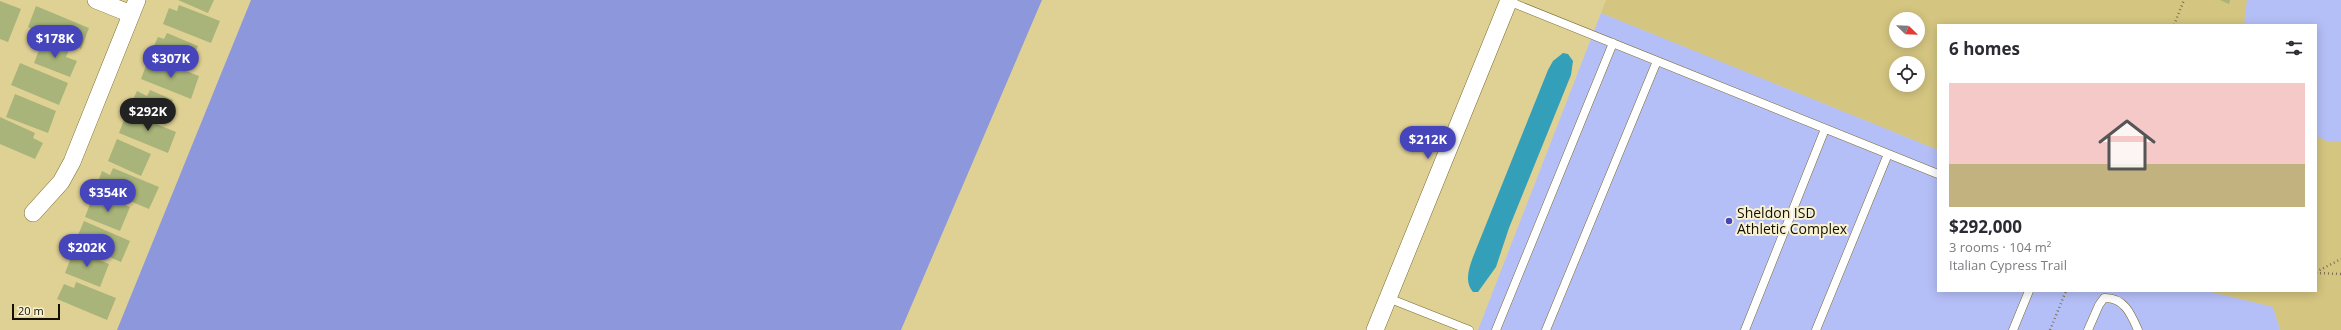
<!DOCTYPE html>
<meta charset="utf-8">
<style>
body{margin:0;font-family:"Open Sans",sans-serif;background:#f2f2f3;color:#2b2b33;height:100vh;display:flex;flex-direction:column;font-size:15px;white-space:nowrap}
*{box-sizing:border-box;margin:0}
p{font-size:13px;color:#7c7c81}
.icon{flex:none;width:22px;height:22px;fill:none;stroke:currentColor;stroke-width:2;stroke-linecap:round;stroke-linejoin:round}
.map{position:relative;flex:1;overflow:hidden}
.panel{position:absolute;left:1937px;top:24px;width:380px;height:268px;display:flex;flex-direction:column;background:#fff;border-radius:0px;box-shadow:0 2px 10px #0003}
.panel>*{flex:none}
.needle{width:26px;rotate:113deg}
.buttons{position:absolute;left:1889px;top:12px;display:grid;gap:8px}
.buttons a{display:grid;place-items:center;width:36px;height:36px;border-radius:50%;background:#fff;box-shadow:0 2px 10px #0003;font-size:20px}
.scale{position:absolute;left:12px;bottom:10px;width:48px;box-sizing:border-box;padding-left:4px;border:2px solid #150f00;border-top:0;font-size:11px;line-height:14px;white-space:nowrap;color:#150f00;-webkit-text-stroke:3px #f8f2d3;paint-order:stroke}
.price{position:absolute;translate:-50% -34px;padding:0 9px;border-radius:14px;background:#4645bb;color:#fff;font-size:13px;line-height:26px;filter:drop-shadow(0 1px 2px #0008)}
.price::after{content:'';position:absolute;left:50%;top:24px;width:12px;height:9px;margin-left:-6px;background:inherit;clip-path:polygon(0 0,100% 0,50% 100%)}
.price.current{background:#222;color:#fff}
ul{padding:0;list-style:none}
li{display:grid;align-content:center;gap:8px;height:212px;padding:0 12px}
li span{display:grid;place-items:center;height:124px;border-radius:0px;color:#555}
li>.icon{margin-inline-start:auto}
span .icon{width:72px;height:72px;fill:#fffc;stroke-width:1}
li b{font-size:17px}
h2{display:flex;justify-content:space-between;align-items:center;height:48px;padding:0 12px;font-size:17px}
.map>svg:first-child{display:block}
.built{fill:#d4c580;fill-rule:evenodd}
.green{fill:#b5bff7}
.forest{fill:#8d97dc}
.water{fill:#349fb8}
.building{fill:#a8b479}
.lines{fill:none;stroke-linecap:round;stroke-linejoin:round}
.lane-casing{stroke:#786b30;stroke-width:9}
.street-casing{stroke:#786b30;stroke-width:18}
.path{stroke:#7e734d;stroke-width:2.5;stroke-dasharray:1 3;stroke-linecap:butt}
.lane{stroke:#fff;stroke-width:8}
.street{stroke:#fff;stroke-width:17}
.poi-dot{fill:#4645bb;stroke:#f8f2d3;stroke-width:1.5}
.labels{text-anchor:middle;stroke-width:4;stroke-linejoin:round;paint-order:stroke}
.poi-label{font-size:14px;fill:#150f00;stroke:#f8f2d3;text-anchor:start}
</style>
<div class="map">
<svg width="2341" height="330" viewBox="0 0 2341 330">
<rect width="100%" height="100%" fill="#dfd194"/>
<path class="built" d="M1606,0H2341V330H2280L2273,307L2207,291H2316V25H1938V150L1601,13ZM1896,19H1918V41H1896ZM1896,63H1918V85H1896Z"/>
<path class="green" d="M2247,0H2341V142L2327,141L2316,136V25H2244Z
M1601,13L1938,150V291H2207L2273,307L2280,330H1478Z"/>
<path class="forest" d="M251,0H1042L901,330H117Z"/>
<path class="water" d="M1563,53L1568,54L1573,61L1571,75L1509,228L1496,267L1478,292H1473C1464,282 1469,268 1473,257L1548,70L1553,61Z"/>
<path class="building" d="M178,0H214L208,13Z
M2220,0H2230L2229,4Z
M0,1L21,9L8,42L0,39Z
M179,5L220,21L211,43L163,24L169,8L177,11Z
M36,6L89,28L81,49L28,27Z
M167,33L198,46L188,69L151,52L158,37L164,39Z
M43,40L69,50L66,57L77,61L70,77L34,63Z
M160,61L199,76L191,99L141,79L147,63L158,67Z
M20,63L68,83L59,105L11,85Z
M150,90L173,100L163,123L129,108L137,91L147,96Z
M15,94L56,111L48,133L6,117Z
M127,112L176,132L168,153L119,133Z
M0,117L35,133L33,138L43,143L35,159L0,144Z
M117,139L151,154L141,176L108,161Z
M113,168L159,187L149,209L96,187L102,171L110,175Z
M103,196L130,207L120,231L85,217L92,199L101,203Z
M84,221L130,241L121,262L75,242Z
M74,250L109,264L100,287L65,273Z
M76,282L116,298L107,320L57,299L64,284L74,288Z"/>
<g class="lines">
<defs>
<path id="lane" d="M1508,1L1938,174
M1388,298L1469,330
M1496,330L1613,43
M1546,330L1657,61
M1745,330L1825,129
M1816,330L1888,154
M2013,330L2029,291
M2088,330L2099,305L2104,298C2124,297 2131,314 2138,330"/>
<path id="street" d="M96,0L131,14
M33,213L61,182L72,162L137,0
M1375,330L1509,0"/>
</defs>
<use href="#lane" class="lane-casing"/>
<use href="#street" class="street-casing"/>
<path class="path" d="M2174,25L2184,0
M2316,272L2341,259
M2316,273L2341,274
M2050,330L2066,291"/>
<use href="#lane" class="lane"/>
<use href="#street" class="street"/>
</g>
<circle class="poi-dot" cx="1729" cy="221" r="4"/>
<g class="labels">
<g class="poi-label">
<text x="1737" y="218">Sheldon ISD<tspan x="1737" dy="16">Athletic Complex</tspan></text>
</g>
</g>
</svg>
<div class="buttons">
<a><svg class="needle" viewBox="-14 -14 28 28"><path d="M0-13l5 13h-10z" fill="#e53935"/><path d="M0 13l5-13h-10z" fill="#7c7c81"/></svg></a>
<a><svg class="icon" aria-label="locate" viewBox="0 0 24 24"><circle cx="12" cy="12" r="6"/><path d="M12 2v4M12 18v4M2 12h4M18 12h4"/></svg></a>
</div>
<div class="scale">20 m</div>
<b class="price" style="left:55px;top:59px">$178K</b>
<b class="price" style="left:171px;top:79px">$307K</b>
<b class="price current" style="left:148px;top:132px">$292K</b>
<b class="price" style="left:1428px;top:160px">$212K</b>
<b class="price" style="left:108px;top:213px">$354K</b>
<b class="price" style="left:87px;top:268px">$202K</b>
<section class="panel">
<h2>6 homes<svg class="icon" aria-label="filters" viewBox="0 0 24 24"><path d="M4 7h16M4 17h16"/><circle cx="9" cy="7" r="2"/><circle cx="15" cy="17" r="2"/></svg></h2>
<ul>
<li><span style="background:linear-gradient(#f6c9c9 65%,#c2b280 0)"><svg class="icon" aria-label="home" viewBox="0 0 24 24"><path d="M3 11l9-7 9 7M6 9v11h12V9"/></svg></span><div><b>$292,000</b><p>3 rooms · 104 m²</p><p>Italian Cypress Trail</p></div></li>
</ul>
</section>
</div>
